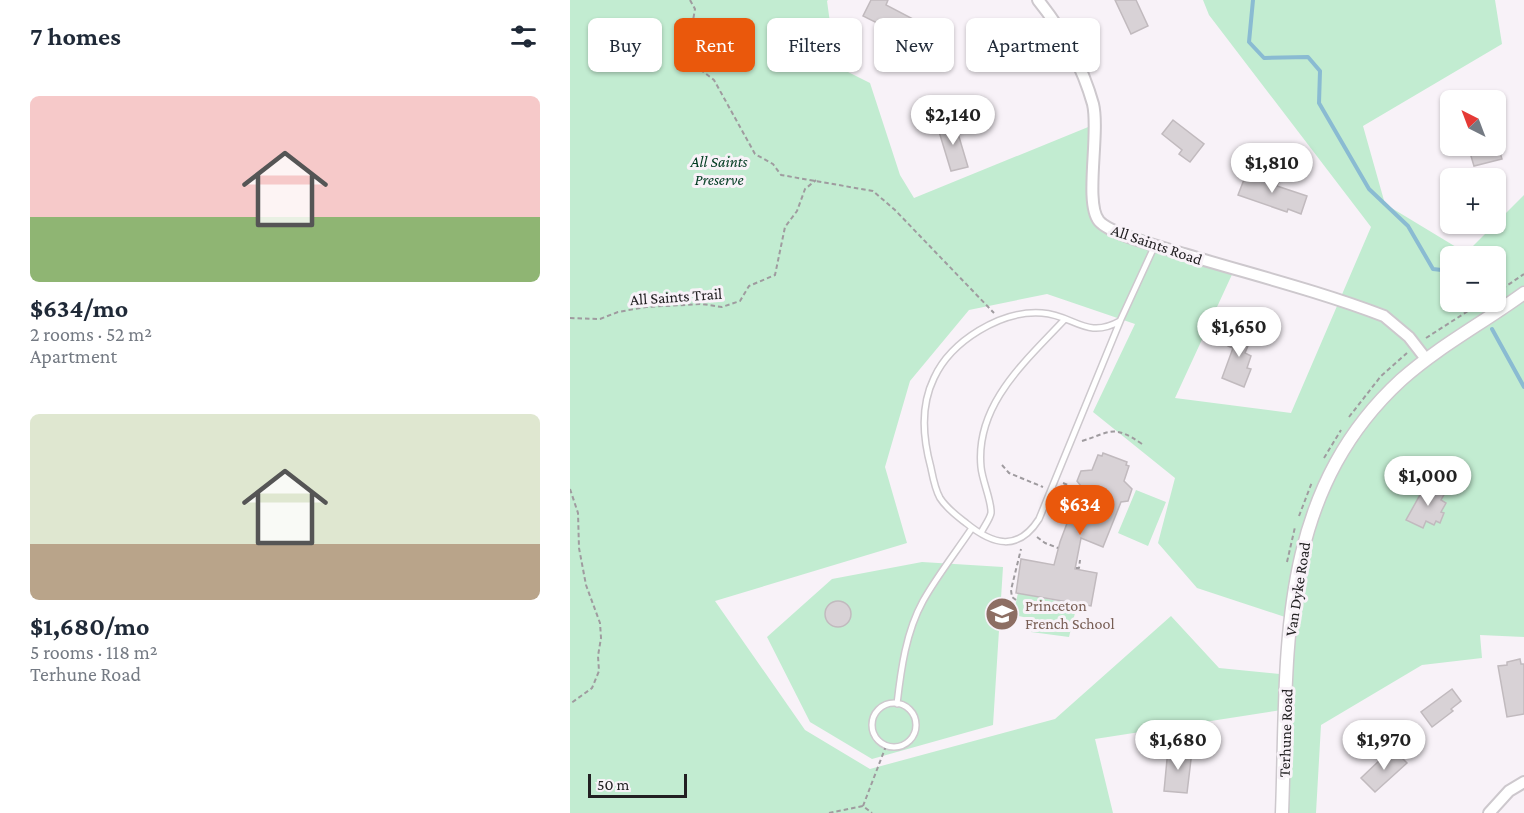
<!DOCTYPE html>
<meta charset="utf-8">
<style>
body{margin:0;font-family:"Crimson Pro",serif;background:#f6f6f7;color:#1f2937;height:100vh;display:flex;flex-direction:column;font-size:22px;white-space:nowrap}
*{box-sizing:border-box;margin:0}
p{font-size:20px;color:#747a83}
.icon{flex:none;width:33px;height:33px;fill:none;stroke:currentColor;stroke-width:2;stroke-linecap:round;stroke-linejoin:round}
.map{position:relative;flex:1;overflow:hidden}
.side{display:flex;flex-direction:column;background:#fff;width:570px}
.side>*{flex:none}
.guide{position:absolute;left:18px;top:18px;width:570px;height:54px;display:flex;gap:12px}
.needle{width:39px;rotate:318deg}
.buttons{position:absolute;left:870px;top:90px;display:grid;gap:12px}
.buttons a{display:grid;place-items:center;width:66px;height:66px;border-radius:9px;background:#fff;box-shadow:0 2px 4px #0004;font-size:30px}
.scale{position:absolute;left:18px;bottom:15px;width:99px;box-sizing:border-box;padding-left:6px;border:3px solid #222022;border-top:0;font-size:16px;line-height:21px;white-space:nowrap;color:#222022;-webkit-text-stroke:4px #f8f2f8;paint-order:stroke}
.price{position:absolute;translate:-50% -51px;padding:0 14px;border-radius:21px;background:#fff;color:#222;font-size:20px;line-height:39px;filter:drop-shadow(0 2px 3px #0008)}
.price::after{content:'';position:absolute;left:50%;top:36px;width:18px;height:14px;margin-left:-9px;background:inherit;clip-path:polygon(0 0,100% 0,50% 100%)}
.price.active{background:#ea580c;color:#fff}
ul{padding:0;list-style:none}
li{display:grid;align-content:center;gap:12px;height:318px;padding:0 30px}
li span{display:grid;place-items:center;height:186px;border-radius:9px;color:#555}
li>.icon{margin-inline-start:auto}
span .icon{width:108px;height:108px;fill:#fffc;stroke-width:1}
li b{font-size:26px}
h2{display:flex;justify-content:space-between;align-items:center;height:72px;padding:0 30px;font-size:26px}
.chip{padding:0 21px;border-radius:9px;background:#fff;box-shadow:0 2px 4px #0004;font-size:21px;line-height:54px}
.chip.active{background:#ea580c;color:#fff}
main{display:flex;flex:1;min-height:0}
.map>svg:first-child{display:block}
.green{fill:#c2ecd1;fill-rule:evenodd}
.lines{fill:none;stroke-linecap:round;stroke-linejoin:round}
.stream{stroke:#8abbd2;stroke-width:4}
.building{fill:#d8d2d6;stroke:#c1babe;stroke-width:1.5}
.service-casing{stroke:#cdc8cd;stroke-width:8}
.minor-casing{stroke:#cdc8cd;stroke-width:14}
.tertiary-casing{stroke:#cdc8cd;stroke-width:15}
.path{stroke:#9f9b9f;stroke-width:2;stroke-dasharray:4.5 3;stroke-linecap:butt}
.service{stroke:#fff;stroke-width:5}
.minor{stroke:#fff;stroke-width:10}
.tertiary{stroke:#fff;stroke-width:12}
.labels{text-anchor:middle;stroke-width:6;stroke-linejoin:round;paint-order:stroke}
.park-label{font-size:16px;font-style:italic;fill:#003b21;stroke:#f8f2f8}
.street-label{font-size:16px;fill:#222022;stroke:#f8f2f8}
.education-label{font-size:16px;fill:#785e54;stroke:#f8f2f8;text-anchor:start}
</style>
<main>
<section class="side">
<h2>7 homes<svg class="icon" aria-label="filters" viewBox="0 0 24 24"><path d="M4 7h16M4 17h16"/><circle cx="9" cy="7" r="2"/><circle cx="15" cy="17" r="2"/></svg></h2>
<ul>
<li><span style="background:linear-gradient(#f6c9c9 65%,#8fb573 0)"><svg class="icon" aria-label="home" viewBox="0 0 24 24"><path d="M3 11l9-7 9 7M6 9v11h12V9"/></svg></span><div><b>$634/mo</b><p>2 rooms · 52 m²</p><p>Apartment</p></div></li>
<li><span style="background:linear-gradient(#dfe7d0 70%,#b9a48a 0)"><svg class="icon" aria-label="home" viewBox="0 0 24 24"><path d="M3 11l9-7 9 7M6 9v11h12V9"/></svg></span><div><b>$1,680/mo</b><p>5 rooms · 118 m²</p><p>Terhune Road</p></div></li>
</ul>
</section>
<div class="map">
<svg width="954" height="813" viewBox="0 0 954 813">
<rect width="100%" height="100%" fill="#f8f2f8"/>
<path class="green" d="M0,0H258L257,1L266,66L300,83L330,175L344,198L528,123L525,217L665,268L605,398L721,413L801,227L639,15L633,0H925L932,44L793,126L815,204L896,253L954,195V637L910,635L912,658L852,665L751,725L746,813H715L718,709L525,739L543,813H0ZM880,256H926V302H880ZM477,294L565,324L523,412L605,478L588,543L627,588L721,619L719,675L649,668L601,616L485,719L300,769L235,730L145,601L337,543L315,467L340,381L399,310Z
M566,490L596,502L578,546L548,533Z
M352,562L433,567L423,725L302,759L240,722L197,637L262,579Z
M448,593L507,605L499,637L461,632L463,619L443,615Z"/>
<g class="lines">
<path class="stream" d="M683,0L679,42L694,58L738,57L750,71L749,103L799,189L838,226L863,269L880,271
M922,329L954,387"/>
</g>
<path class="building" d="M301,0H318L316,5L343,19L333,36L293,16Z
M545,0H566L578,26L561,34Z
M384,120L398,167L381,171L367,125Z
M603,120L634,144L620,162L609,154L612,150L592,134Z
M898,146H928L932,159L904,166Z
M685,175L697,179L698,175L710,179L707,186L737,196L731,214L718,209L717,212L668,195L675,177L683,179Z
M665,327L683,334L675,353L681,356L677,368L681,369L674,387L652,378L663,348L658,346Z
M533,453L557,462L556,465L559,466L554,481L562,489L558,501L551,502L533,547L511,538L505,569L527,573L521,606L446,593L451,559L484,565L490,542L511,486L507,481L511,471L522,470L528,455L532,456Z
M856,484L875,493L871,500L876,503L871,512L874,513L870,523L866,521L864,525L856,521L853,528L836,520Z
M255 614a13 13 0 1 1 26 0a13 13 0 1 1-26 0Z
M950,659L951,664H954V714L937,717L928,666L937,665V662Z
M882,689L891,701L881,709L883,711L862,727L851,712Z
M598,749L622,751L617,793L594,791Z
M825,751L837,763L805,792L791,778L812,758L815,761Z"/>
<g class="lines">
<defs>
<path id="service" d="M550,321C516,340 504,315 472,313C431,310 381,341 364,378C350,407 353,438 361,468C363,478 365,489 370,498C377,509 387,516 396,523C423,545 448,552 469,519L551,319L585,245
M411,533C413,528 420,519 421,513C422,502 412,480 411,467C405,404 456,361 495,319
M302 725a22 22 0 1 1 44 0a22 22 0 1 1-44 0Z
M327,704C331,669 336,632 353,601C367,576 386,552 402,528"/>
<path id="minor" d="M468,0C493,31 512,65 523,104C530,133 514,203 529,221C541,235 595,248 614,254C680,274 749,291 814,316L839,337L856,359
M919,813L939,791L954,782"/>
<path id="tertiary" d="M712,813C718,655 704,497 831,380C869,346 913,323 954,293"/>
</defs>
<use href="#service" class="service-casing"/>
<use href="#minor" class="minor-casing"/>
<use href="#tertiary" class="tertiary-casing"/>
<path class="path" d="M120,0L125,9L120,38L123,64L144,80L185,154L203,164L211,175L303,191L325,210L424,313
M926,293L954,274
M0,318L30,319L48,312L76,307L132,304L152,307L170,301L179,286L205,275L215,227L227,211L235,189L246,180
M856,338L912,302
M779,417L811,376L837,353
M512,441C541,432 543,424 572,444
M754,458L771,430
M432,465L439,473L473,487
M493,483L510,490
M0,489L8,513L9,548L16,585L30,623L31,638L28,656L29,671L22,688L0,704
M484,503L502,510
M729,516L742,482
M467,537L475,543L488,548
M717,562L725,527
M506,568H509L510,560
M446,600L442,597L441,590L451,549
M293,806L316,746
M259,813L293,806L302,813"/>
<use href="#service" class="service"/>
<use href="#minor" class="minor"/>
<use href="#tertiary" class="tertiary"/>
</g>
<defs>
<symbol id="school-disc" viewBox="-11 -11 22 22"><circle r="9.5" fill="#8d6e63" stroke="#f8f2f8"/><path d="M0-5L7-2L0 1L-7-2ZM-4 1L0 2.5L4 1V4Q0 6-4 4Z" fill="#fff"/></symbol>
</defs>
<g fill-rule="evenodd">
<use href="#school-disc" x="413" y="595" width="38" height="38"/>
</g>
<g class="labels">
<g class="park-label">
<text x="149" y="167">All Saints<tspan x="149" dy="18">Preserve</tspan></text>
</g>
<g class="street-label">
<text transform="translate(587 244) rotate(19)" y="6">All Saints Road</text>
<text transform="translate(106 296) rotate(-4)" y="6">All Saints Trail</text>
<text transform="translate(727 589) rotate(-81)" y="6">Van Dyke Road</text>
<text transform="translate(715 733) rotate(-88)" y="6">Terhune Road</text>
</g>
<g class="education-label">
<text x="455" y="611">Princeton<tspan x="455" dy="18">French School</tspan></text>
</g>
</g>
</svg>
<div class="buttons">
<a><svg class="needle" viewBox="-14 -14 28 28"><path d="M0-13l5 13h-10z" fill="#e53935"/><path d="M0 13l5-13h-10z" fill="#747a83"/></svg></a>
<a>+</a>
<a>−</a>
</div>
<div class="scale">50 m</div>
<b class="price" style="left:383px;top:146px">$2,140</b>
<b class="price" style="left:702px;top:194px">$1,810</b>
<b class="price" style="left:669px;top:358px">$1,650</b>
<b class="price" style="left:858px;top:507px">$1,000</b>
<b class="price active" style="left:510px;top:536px">$634</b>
<b class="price" style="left:608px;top:771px">$1,680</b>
<b class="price" style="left:814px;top:771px">$1,970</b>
<div class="guide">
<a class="chip">Buy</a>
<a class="chip active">Rent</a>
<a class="chip">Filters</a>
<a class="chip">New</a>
<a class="chip">Apartment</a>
</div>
</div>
</main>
